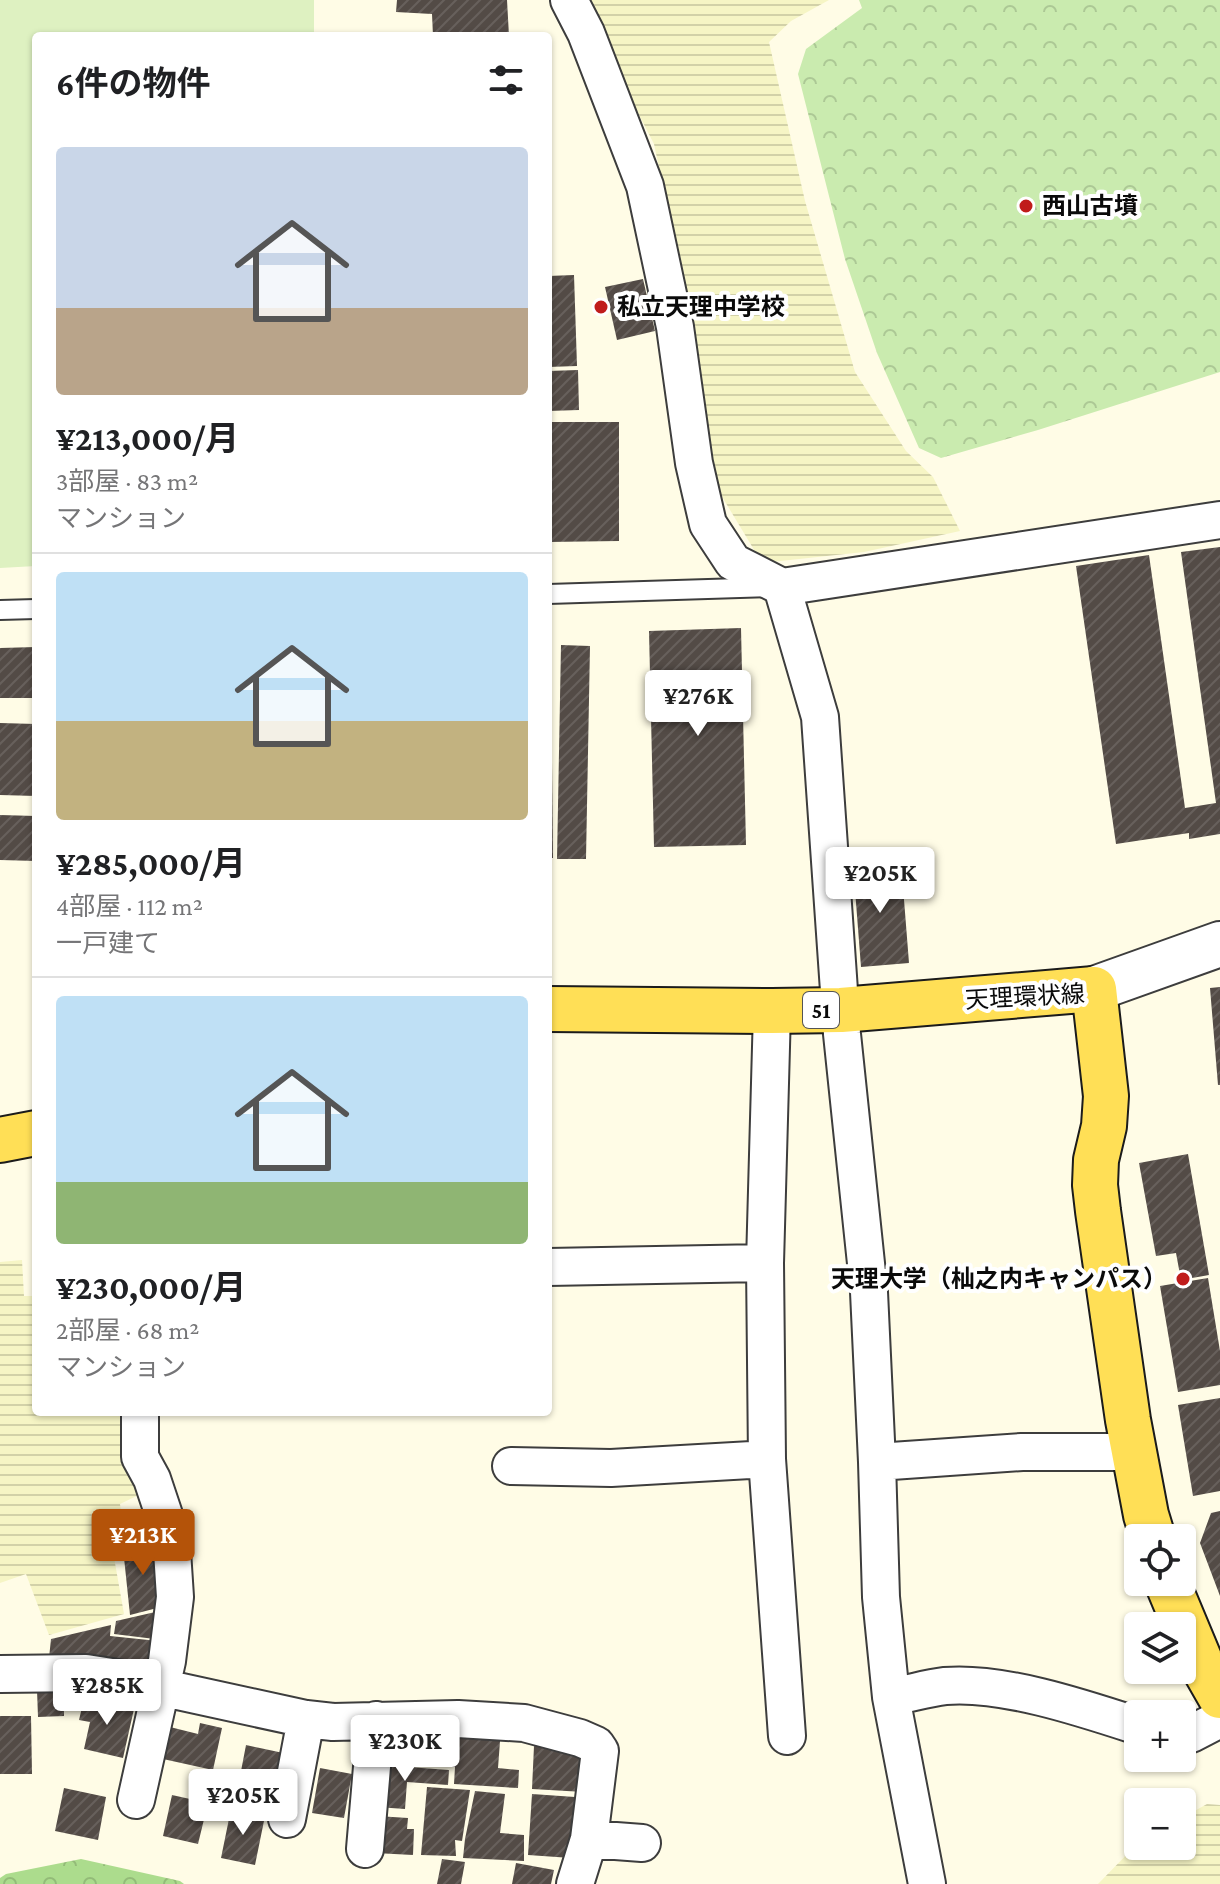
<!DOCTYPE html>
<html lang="ja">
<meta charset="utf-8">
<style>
body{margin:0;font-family:"Crimson Pro","Noto Sans JP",serif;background:#f6f6f6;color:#202124;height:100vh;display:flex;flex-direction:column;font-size:30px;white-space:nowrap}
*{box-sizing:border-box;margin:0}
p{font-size:26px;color:#757577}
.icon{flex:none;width:44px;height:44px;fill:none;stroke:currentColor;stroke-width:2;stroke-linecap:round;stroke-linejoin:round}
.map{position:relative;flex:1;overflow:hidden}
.details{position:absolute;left:32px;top:32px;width:520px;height:1384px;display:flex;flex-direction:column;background:#fff;border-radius:8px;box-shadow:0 2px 6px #0004}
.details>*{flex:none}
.tools{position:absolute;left:1124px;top:1524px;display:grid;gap:16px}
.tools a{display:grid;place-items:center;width:72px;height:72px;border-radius:8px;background:#fff;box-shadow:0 2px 6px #0004;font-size:40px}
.price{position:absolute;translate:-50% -68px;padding:0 18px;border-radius:8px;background:#fff;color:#222;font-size:26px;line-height:52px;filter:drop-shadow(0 2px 4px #0008)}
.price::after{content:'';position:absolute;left:50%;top:48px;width:24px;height:18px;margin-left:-12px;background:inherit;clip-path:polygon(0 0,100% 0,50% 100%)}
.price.selected{background:#b45309;color:#fff}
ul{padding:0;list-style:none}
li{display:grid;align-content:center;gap:16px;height:424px;padding:0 24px}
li+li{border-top:2px solid #e0e0e0}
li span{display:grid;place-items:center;height:248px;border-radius:8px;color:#555}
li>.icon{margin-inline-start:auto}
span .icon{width:144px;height:144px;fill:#fffc;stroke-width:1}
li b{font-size:34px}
h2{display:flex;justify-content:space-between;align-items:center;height:96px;padding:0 24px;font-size:34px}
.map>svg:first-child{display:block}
.farmland{fill:url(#farmland-rules)}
.forest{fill:url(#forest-crowns)}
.park{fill:url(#park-crowns)}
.pitch{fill:#def1c1}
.building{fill:url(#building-hatch)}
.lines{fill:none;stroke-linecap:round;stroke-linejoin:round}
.service-casing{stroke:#3d3d3d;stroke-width:22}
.minor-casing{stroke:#3d3d3d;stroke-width:40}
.tertiary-casing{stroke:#3d3d3d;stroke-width:48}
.primary-casing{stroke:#1b1b1b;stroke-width:48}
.service{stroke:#fff;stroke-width:18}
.minor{stroke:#fff;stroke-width:36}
.tertiary{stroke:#fff;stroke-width:44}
.primary{stroke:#ffdf56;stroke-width:44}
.poi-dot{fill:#c01c1b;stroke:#fff;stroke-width:3}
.labels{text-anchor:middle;stroke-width:8;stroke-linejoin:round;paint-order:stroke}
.shield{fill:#fff;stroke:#545454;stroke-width:2}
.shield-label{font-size:22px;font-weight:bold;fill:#0a0a0a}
.poi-label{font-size:24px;font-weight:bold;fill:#0a0a0a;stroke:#fff;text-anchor:start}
.street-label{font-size:24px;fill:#0a0a0a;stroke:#fff}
</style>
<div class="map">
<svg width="1220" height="1884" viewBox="0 0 1220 1884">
<defs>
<pattern id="farmland-rules" width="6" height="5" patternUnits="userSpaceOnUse" patternTransform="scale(2)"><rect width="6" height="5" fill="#f6f5c5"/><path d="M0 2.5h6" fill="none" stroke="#d2d1a8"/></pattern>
<pattern id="forest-crowns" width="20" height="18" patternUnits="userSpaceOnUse" patternTransform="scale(2)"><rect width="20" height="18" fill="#acdc8d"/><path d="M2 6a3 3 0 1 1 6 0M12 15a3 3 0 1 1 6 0" fill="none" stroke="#93bb78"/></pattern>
<pattern id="park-crowns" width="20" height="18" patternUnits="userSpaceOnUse" patternTransform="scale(2)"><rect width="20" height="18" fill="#caebaf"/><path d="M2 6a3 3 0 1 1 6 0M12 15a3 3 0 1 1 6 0" fill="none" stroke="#acc895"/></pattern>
<pattern id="building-hatch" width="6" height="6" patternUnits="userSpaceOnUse" patternTransform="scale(2)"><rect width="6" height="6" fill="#534b46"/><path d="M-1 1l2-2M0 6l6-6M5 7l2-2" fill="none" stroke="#67605c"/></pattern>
</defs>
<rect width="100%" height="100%" fill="#fffce6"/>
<path class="farmland" d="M580,0H829L791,21L769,42L805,201L855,372L906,451L933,477L960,531L864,552L762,563L721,495L707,462L676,247L654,144Z
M22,1260L24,1296H36V1412H130L145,1492L120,1504L125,1541L112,1546L124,1614L49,1635L26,1574L0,1583V1262Z
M1207,1804L1220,1805V1884H1098L1138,1843V1846H1182V1818Z"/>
<path class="forest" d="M81,1859L180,1881L184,1884H0V1878L6,1874Z"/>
<path class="park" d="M859,0H1220V372L1038,430L941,458L919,448L877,353L845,259L798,74L806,49L862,8Z"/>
<path class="pitch" d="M0,0H314V36H36V566L0,568Z"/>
<path class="building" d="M397,0H507L509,36H433L432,14L396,12Z
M574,275L577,366L548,367V276Z
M643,279L655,331L617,340L605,287Z
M578,370L579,410L548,411V371Z
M548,422H619V541L548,542Z
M1220,547V834L1189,839V833L1116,844L1076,566L1149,555L1185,808L1216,803L1181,552Z
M741,628L746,845L654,847L649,631Z
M561,645L590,646L586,859H557Z
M36,647V698H0V648Z
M548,666H551L553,858H548Z
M0,723L36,724V796L0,795Z
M0,815L36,816V861L0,860Z
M893,861L895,887H903L909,963L861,967L853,864Z
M1220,987V1085H1218L1210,988Z
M1188,1154L1209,1275L1181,1280L1176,1253L1156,1256L1139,1163Z
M1208,1278L1220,1351V1385L1178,1392L1160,1286Z
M1220,1398V1491L1193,1496L1178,1405Z
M1220,1511V1596L1200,1543L1211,1513Z
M155,1536L165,1606L130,1615L123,1548Z
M164,1610L163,1640L114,1634L116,1621Z
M111,1625L110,1636L158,1641L155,1674L49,1658L51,1639Z
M64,1689V1716L38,1717L37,1690Z
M84,1699L134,1709L123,1758L84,1749L90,1722L79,1720Z
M0,1716H31L32,1774H0Z
M200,1723L222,1728L213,1770L163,1759L170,1727L198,1734Z
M445,1725L501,1728L498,1768L519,1770L518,1788L454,1784L455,1767L442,1766Z
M397,1733L430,1734L429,1766L384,1764L385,1749H396Z
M246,1745L288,1754L279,1801L237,1792Z
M534,1746L586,1748L584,1792L532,1789Z
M380,1765L449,1770L448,1785L407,1782L405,1809L377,1807Z
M320,1768L352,1774L344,1818L312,1813Z
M427,1787L470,1790L462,1841L455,1840L456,1856L421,1855Z
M64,1788L106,1797L98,1840L55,1831Z
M475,1791L505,1794L500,1833L524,1835V1861L463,1858L465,1839Z
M532,1794L575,1797L571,1858L528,1855Z
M172,1795L208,1803L198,1844L163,1836Z
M231,1809L265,1816L255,1865L221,1858Z
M377,1816L408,1818L407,1829H414L413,1855L375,1853Z
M442,1859L465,1862L461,1884H437Z
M516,1863L554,1870L551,1884H512Z"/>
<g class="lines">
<defs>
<path id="service" d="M548,594L769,587
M0,610L36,609"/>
<path id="minor" d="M569,0L586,33L645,186L675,327L694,463L708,524L733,562L782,587L1220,520
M782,587L820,717L842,1034L869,1292L877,1462L881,1597L891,1697L927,1884
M765,1263L767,1459L787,1736
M548,1267L765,1263L772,1011
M877,1462L1022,1452H1135
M511,1466L611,1468L767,1459
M0,1674L86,1673L118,1678L306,1719L333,1722L458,1719L524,1723L580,1738L596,1745L600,1751L589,1839L575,1884
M891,1697C909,1694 927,1688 945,1686C1002,1681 1083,1708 1138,1726
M1182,1733L1191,1734L1220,1719
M136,1800L167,1661L175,1597L172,1551L165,1518L152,1479L140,1457V1412
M287,1819L306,1719
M589,1839L642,1843
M365,1849L376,1720"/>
<path id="tertiary" d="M1094,989L1220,944"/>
<path id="primary" d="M548,1009L772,1011L841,1010L1094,989L1106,1096L1104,1126L1096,1160L1095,1185L1098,1211L1128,1420L1146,1515L1153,1538
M0,1140L36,1133
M1167,1582L1200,1661L1220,1696"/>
</defs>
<use href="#service" class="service-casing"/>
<use href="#minor" class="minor-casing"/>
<use href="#tertiary" class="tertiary-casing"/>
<use href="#primary" class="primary-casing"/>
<use href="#service" class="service"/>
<use href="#minor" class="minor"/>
<use href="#tertiary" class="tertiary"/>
<use href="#primary" class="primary"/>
</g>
<g class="poi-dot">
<circle cx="1026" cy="206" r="8"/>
<circle cx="601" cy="307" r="8"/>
<circle cx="1183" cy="1279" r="8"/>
</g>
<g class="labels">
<rect class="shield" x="803" y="992" width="36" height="36" rx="6"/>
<g class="shield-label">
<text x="821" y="1018">51</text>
</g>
<g class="poi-label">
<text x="1042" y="214">西山古墳</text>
<text x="617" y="315">私立天理中学校</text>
<text x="1167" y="1287" text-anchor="end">天理大学（杣之内キャンパス）</text>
</g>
<g class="street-label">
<text transform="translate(1025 997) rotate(-3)" y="8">天理環状線</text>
</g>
</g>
</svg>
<div class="tools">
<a><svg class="icon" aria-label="locate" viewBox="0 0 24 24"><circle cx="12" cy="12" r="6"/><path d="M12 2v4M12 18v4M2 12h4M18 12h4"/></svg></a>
<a><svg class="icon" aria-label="layers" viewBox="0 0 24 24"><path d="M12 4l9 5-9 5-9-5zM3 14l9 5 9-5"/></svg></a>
<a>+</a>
<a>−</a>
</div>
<b class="price" style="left:698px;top:738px">¥276K</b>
<b class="price" style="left:880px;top:915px">¥205K</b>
<b class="price selected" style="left:143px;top:1577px">¥213K</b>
<b class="price" style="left:107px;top:1727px">¥285K</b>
<b class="price" style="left:405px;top:1783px">¥230K</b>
<b class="price" style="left:243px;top:1837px">¥205K</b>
<section class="details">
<h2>6件の物件<svg class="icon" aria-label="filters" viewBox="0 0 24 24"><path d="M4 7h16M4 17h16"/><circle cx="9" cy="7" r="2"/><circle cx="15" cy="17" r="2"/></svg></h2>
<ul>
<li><span style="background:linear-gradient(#c9d6e8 65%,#b9a48a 0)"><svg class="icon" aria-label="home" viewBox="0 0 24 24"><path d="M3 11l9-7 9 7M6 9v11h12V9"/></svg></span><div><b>¥213,000/月</b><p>3部屋 · 83 m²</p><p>マンション</p></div></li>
<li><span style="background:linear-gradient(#bfe0f5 60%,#c2b280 0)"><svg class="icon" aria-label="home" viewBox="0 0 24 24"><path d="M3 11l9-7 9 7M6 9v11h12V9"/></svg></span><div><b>¥285,000/月</b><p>4部屋 · 112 m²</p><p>一戸建て</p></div></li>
<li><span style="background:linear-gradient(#bfe0f5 75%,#8fb573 0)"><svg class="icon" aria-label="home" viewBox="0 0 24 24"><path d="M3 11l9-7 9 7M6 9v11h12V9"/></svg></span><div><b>¥230,000/月</b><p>2部屋 · 68 m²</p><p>マンション</p></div></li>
</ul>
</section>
</div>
